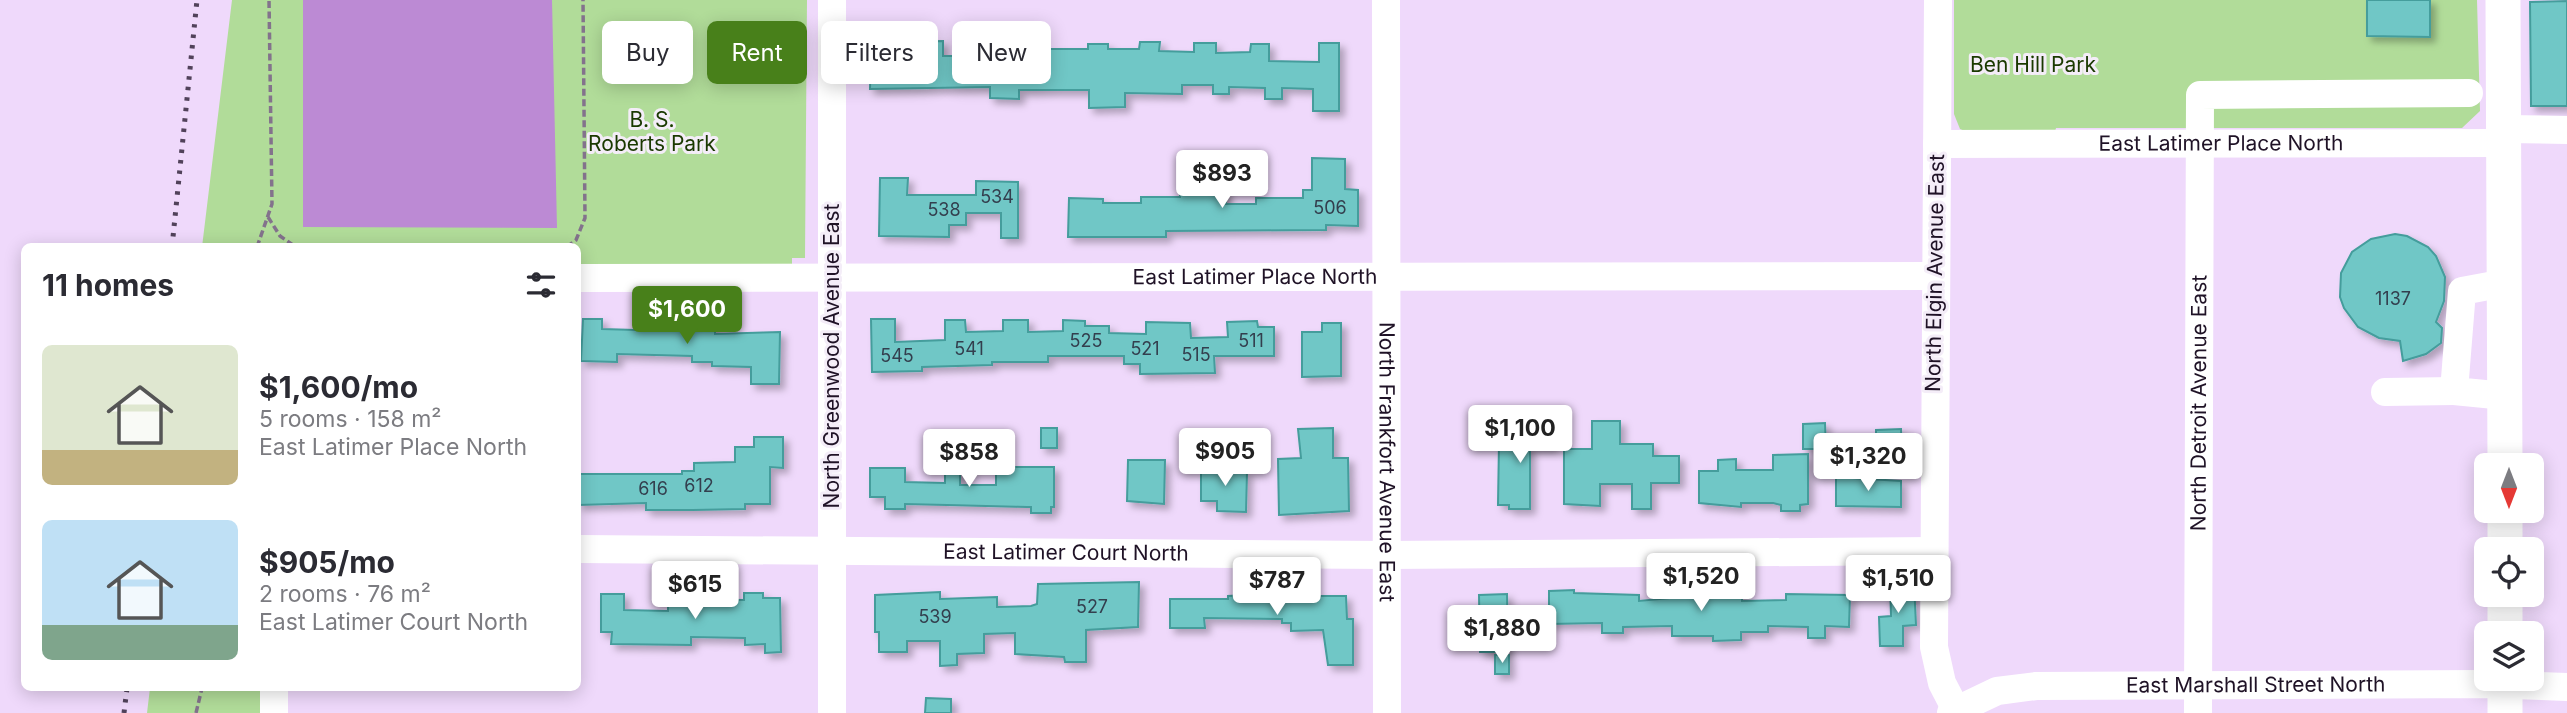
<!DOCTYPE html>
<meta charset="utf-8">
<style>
body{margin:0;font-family:Inter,sans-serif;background:#f2f2f3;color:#2b2b33;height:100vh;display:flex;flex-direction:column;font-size:26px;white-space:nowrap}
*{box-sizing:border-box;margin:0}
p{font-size:23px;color:#7c7c81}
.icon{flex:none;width:38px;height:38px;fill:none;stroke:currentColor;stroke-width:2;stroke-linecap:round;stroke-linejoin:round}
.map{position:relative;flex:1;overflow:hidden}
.side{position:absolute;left:21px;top:243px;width:560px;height:448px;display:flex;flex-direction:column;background:#fff;border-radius:10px;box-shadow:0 4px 18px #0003}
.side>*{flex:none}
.hud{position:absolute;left:602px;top:21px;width:665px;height:63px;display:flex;gap:14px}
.needle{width:46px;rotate:180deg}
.buttons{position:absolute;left:2474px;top:453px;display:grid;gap:14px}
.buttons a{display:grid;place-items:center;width:70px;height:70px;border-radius:10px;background:#fff;box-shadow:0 4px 18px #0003;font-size:35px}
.price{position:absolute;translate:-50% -60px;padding:0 16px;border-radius:7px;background:#fff;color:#222;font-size:23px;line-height:46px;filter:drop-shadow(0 2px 4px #0008)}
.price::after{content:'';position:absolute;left:50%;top:42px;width:21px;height:16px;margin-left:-10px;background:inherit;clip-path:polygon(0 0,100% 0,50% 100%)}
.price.current{background:#48801a;color:#fff}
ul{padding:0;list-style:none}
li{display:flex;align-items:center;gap:21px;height:175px;padding:0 21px}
li span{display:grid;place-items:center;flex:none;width:196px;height:140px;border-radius:10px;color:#555}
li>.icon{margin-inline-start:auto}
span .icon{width:84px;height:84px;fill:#fffc;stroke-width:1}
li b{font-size:30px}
h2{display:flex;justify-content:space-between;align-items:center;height:84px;padding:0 21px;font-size:30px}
.tag{padding:0 24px;border-radius:10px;background:#fff;box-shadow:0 4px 18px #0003;font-size:24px;line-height:63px}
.tag.current{background:#48801a;color:#fff}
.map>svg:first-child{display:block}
.green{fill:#b1dc99}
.water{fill:#bc8ad4}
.building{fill:#70c7c6;stroke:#449d9c;stroke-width:2;filter:url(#shadow)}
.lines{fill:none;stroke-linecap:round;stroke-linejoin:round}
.path{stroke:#83728c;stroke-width:3.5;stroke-dasharray:7 3.5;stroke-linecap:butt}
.minor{stroke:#fff;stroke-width:28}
.major{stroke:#fff;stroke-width:35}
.rail{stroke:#51425a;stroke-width:5;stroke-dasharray:3.5 7;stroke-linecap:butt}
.labels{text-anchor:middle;stroke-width:6;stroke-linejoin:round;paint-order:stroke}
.number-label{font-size:18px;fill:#333f4e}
.park-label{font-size:21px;fill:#1a3900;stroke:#f4edf8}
.street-label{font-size:21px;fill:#1f1226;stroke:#f4edf8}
</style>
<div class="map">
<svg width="2567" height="713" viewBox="0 0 2567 713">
<defs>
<filter id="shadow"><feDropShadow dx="5" dy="5" stdDeviation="3.5" flood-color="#0004"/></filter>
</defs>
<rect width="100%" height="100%" fill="#efd9fb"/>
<path class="green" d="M232,0H807L805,258H792V266L578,265V247H202Z
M1954,0H2477L2480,111L2462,128H2056L2055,132L1965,131L1960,129L1954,114Z
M150,688H262L263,713H147Z"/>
<path class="water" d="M303,0H552L557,228L303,227Z"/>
<path class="building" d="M2367,0H2430V37L2367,36Z
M2567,1V106H2531L2530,2Z
M943,41V56H991V42H1012V53H1019V58H1050V49H1088V44H1108V49H1139L1140,42H1160L1159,51L1194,52V43H1216V53L1250,52L1251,44H1269V61L1319,62V43H1339V111H1313V89L1282,88V99H1265V88L1229,87V94H1213V85H1182V94L1125,93V107L1089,108V90H1019V99L990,98V87L870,89L871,49L882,50V42Z
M1312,158L1345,159V189L1358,190V226L1326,225V230L1166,231V237H1068L1069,198L1103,199V203H1141V197H1180V190L1226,191V204H1256V198H1303V190H1312Z
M880,178H908L907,195H976V181L1018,182V238H1001V213H966V225H949V237L879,236Z
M2395,234L2407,236L2428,247L2436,256L2445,277L2444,301L2436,322L2442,328L2441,343L2426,354L2403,361L2400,341L2379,338L2358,327L2344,308L2340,297L2341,273L2352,252L2371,239Z
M583,319H602V329L636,330V321L663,322V328L692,329V321H715V334L780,332L779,384H751V367L712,366V362H692V356L617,354V362L581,361Z
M871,319H895V342L945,340V320H965L966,332L1003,331V320H1028V332L1063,331V320L1085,321V326H1109V333L1146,334V322L1190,323L1191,338L1228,337L1227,322L1257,321L1258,327H1274V356H1214L1215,373L1140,374V364H1124V356H1048V362H992V365L922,367V371L872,372Z
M1322,323H1341V376L1302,377V332H1322Z
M1592,421H1620V444H1653V456H1679V483H1651V509H1632V484H1600V506L1564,504V449H1592Z
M1525,422H1552V447H1530V509H1509V505H1498L1499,443H1525Z
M1825,423L1826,449H1803V424Z
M1041,428H1057V448H1041Z
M1333,428V458H1348L1349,511L1279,515L1278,459L1301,458L1298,429Z
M1901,429L1902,453H1876V430Z
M754,437H783V468L770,467V504H745V509L693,510H646V503L578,505V474H682V471H694V463L735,462V447H754Z
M1808,454V504L1800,505V511H1781V505L1773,503H1741V507L1699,503V471H1718V460L1736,459V470H1773V455Z
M1128,460H1165L1164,504L1127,501Z
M1211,461H1229V472H1247L1246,512L1217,511V501H1201V471H1211Z
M996,467H1054V507H1051V513H1031V507H1027L947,505L905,504V509H885V497H870V468H905V482L945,483V470H960V485H996Z
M1836,477L1901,481V507L1836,506Z
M1139,582L1138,627L1086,630V662H1065L1064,657L1015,654V633L984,634V653L957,654V665L940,666V641H907V652H879V632H875V595L940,592V599L997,597V607L1031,606L1037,604L1038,584Z
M1890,583H1914L1916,625L1903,626V646H1880L1879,617L1891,616Z
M1574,590V593L1639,595V601L1712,594H1742V601L1786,600V594L1850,595L1849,627L1825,626V638H1808V627L1768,626V632H1741V640L1713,641V636H1672V626L1623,627V633H1602V623L1549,624V591Z
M1303,592V596H1346L1347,619H1353V665H1328L1323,630L1291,631V623H1282V619L1204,618L1205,628H1170V599H1228V596Z
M744,593H763V598H780L781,652L765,653V644L745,645V638L691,637V645L611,644L612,632H601V594H624V610L668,611V599L744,600Z
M1507,594L1508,652H1480L1479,595Z
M1495,655H1509V674H1495Z
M926,698L951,699V713H925Z"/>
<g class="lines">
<path class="path" d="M268,217L280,236L296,247
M257,247L272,204L269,0
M567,247L576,240L585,218L583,0
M196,713L202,688"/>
<g class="minor">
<path d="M832,0V713"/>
<path id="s1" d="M1386,0L1387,713"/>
<path d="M1938,0L1934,647L1942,683L1956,710"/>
<path d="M2505,129L2567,130"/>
<path id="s2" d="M1937,144L2505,143"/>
<path id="s3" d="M578,278L1934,276"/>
<path d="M2505,283L2462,291L2454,391L2505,396"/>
<path d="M2385,392L2454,391"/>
<path id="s4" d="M578,549L1387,555L1933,551"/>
<path d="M274,713V688"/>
<path id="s5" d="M1951,713L1997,691L2036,686L2484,684L2567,687"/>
<path id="s6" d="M2198,713L2200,95L2469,93"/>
</g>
<path class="major" d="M2503,0L2505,466
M2505,511V550
M2505,595V634
M2505,679V713"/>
<path class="rail" d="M172,247L197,0
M124,713L127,688"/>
</g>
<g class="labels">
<g class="number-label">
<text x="997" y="203">534</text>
<text x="1330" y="214">506</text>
<text x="944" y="216">538</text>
<text x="2393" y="305">1137</text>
<text x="1086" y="347">525</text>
<text x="1251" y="347">511</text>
<text x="969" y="355">541</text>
<text x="1145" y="355">521</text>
<text x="1196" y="361">515</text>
<text x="897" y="362">545</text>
<text x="699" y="492">612</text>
<text x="653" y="495">616</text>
<text x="1092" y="613">527</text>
<text x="935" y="623">539</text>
</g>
<g class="park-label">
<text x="2033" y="72">Ben Hill Park</text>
<text x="652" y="127">B. S.<tspan x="652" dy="24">Roberts Park</tspan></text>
</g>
<g class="street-label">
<text dy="7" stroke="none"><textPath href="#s2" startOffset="284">East Latimer Place North</textPath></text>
<text transform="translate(1935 273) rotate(-89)" y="7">North Elgin Avenue East</text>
<text dy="7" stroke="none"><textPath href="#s3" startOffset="677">East Latimer Place North</textPath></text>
<text transform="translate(832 356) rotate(-90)" y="7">North Greenwood Avenue East</text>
<text dy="7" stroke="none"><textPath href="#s6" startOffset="310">North Detroit Avenue East</textPath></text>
<text dy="7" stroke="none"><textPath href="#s1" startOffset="462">North Frankfort Avenue East</textPath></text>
<text dy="7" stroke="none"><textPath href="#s4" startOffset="488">East Latimer Court North</textPath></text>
<text dy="7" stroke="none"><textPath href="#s5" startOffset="310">East Marshall Street North</textPath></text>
</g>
</g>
</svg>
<div class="buttons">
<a><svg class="needle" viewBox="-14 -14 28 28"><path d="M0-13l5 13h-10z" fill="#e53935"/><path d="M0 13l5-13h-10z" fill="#7c7c81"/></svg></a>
<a><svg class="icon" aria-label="locate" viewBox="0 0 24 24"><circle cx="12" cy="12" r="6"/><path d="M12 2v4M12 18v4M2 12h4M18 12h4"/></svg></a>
<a><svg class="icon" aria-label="layers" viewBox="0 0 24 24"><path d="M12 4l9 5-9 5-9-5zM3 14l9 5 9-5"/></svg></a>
</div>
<b class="price" style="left:1222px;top:210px">$893</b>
<b class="price current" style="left:687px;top:346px">$1,600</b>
<b class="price" style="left:1520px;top:465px">$1,100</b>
<b class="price" style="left:1225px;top:488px">$905</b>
<b class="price" style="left:969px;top:489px">$858</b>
<b class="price" style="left:1868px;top:493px">$1,320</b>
<b class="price" style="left:1701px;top:613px">$1,520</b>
<b class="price" style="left:1898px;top:615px">$1,510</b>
<b class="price" style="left:1277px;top:617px">$787</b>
<b class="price" style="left:695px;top:621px">$615</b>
<b class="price" style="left:1502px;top:665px">$1,880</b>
<div class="hud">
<a class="tag">Buy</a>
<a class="tag current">Rent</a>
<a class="tag">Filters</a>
<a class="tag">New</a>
</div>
<section class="side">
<h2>11 homes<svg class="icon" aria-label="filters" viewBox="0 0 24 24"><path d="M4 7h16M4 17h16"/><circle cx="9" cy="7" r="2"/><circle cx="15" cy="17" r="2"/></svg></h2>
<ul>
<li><span style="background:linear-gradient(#dfe7d0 75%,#c2b280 0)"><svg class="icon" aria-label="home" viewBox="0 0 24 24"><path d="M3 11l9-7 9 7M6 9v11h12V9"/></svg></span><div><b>$1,600/mo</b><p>5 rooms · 158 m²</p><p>East Latimer Place North</p></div></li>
<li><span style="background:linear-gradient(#bfe0f5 75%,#7fa58c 0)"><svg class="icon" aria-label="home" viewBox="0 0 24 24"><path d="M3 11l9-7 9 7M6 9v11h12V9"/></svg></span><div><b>$905/mo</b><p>2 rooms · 76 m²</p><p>East Latimer Court North</p></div></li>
</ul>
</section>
</div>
